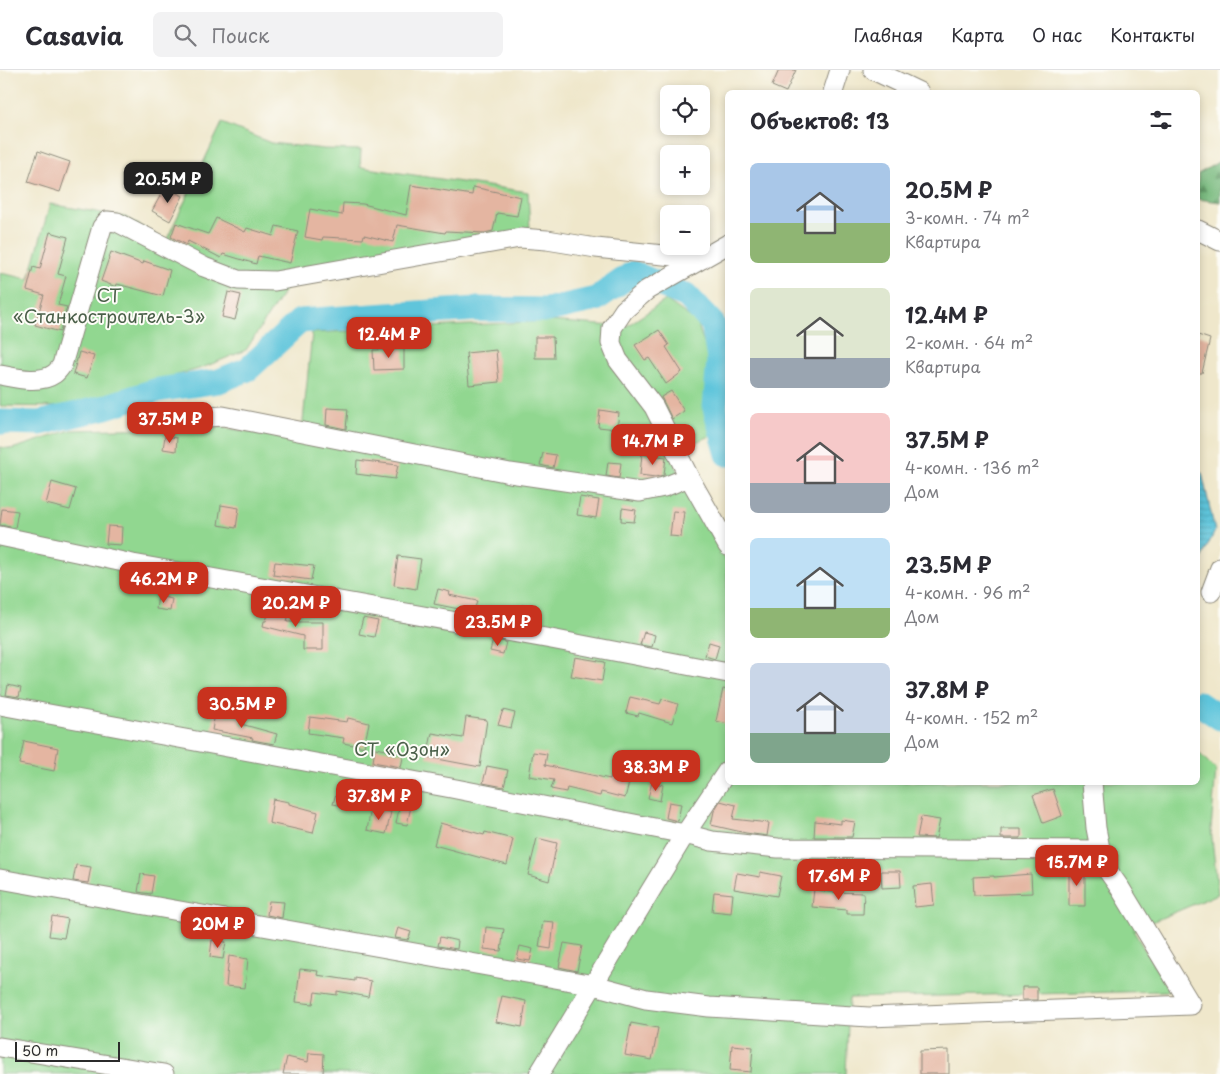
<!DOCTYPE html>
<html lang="ru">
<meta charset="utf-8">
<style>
body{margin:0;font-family:"Playpen Sans",sans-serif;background:#f2f2f3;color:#2b2b33;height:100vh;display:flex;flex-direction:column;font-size:19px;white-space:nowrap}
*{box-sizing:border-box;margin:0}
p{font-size:16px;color:#7c7c81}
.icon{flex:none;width:28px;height:28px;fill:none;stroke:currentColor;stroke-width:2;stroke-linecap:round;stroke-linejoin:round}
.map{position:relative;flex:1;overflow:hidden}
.sheet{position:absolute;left:725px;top:20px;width:475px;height:695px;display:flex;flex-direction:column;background:#fff;border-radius:8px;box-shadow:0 2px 8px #0003}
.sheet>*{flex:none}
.tools{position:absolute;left:660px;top:15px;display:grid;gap:10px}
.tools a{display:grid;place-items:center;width:50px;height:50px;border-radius:8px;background:#fff;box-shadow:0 2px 8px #0003;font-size:25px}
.scale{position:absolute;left:15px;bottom:12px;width:105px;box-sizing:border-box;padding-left:5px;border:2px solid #2b2b2b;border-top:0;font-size:14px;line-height:18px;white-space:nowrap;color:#2b2b2b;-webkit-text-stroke:4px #fdfcf7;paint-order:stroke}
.price{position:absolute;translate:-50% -42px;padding:0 11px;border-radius:10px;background:#c8321e;color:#fff;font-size:16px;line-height:32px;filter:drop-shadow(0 1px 2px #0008)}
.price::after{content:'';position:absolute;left:50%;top:30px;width:15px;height:11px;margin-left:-8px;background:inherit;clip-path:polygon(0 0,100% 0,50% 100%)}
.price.current{background:#222;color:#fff}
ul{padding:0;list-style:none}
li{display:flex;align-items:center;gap:15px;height:125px;padding:0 25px}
li span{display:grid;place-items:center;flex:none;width:140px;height:100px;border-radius:8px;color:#555}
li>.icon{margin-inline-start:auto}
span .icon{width:60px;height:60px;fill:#fffc;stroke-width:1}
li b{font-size:21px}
h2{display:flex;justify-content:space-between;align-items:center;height:60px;padding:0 25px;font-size:21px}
header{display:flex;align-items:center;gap:30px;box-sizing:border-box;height:70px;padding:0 25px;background:#fff;border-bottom:1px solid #e1e1e2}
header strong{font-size:24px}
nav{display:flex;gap:28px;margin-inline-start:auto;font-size:18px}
.search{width:350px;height:45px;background:#f2f2f3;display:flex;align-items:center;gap:12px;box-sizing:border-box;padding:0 18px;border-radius:8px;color:#7c7c81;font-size:19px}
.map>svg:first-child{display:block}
.green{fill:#91d790;stroke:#5e815e}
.forest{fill:url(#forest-firs);stroke:#507252}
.water{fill:url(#water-rules);stroke:#447883}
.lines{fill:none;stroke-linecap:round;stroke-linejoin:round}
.river{stroke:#5ec5db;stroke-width:25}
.building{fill:#e4b5a1}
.minor-casing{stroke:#8d897b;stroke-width:21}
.minor{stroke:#fff;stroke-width:19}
.labels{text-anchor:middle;stroke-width:4;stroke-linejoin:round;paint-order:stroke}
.park-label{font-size:18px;fill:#4a5f49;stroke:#fdfcf7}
</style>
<header>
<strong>Casavia</strong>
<div class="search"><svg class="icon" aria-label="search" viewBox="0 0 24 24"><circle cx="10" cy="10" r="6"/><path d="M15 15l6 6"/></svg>Поиск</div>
<nav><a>Главная</a><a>Карта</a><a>О нас</a><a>Контакты</a></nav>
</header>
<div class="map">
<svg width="1220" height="1004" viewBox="0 0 1220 1004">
<defs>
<pattern id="forest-firs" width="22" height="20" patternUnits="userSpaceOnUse" patternTransform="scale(1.25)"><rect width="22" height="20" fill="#74b87a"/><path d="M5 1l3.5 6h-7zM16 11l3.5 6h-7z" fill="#5f9664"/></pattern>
<pattern id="water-rules" width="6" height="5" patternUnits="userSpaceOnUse" patternTransform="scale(1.25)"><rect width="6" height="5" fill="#5ec5db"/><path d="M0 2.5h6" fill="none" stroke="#52a9bc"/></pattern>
</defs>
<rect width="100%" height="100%" fill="#fdfcf7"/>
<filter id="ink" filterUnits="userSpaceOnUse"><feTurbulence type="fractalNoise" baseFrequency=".02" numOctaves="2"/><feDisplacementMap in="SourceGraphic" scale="10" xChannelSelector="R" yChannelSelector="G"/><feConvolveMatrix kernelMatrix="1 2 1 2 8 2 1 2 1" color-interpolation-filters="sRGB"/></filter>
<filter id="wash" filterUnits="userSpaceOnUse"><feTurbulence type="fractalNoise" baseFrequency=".0096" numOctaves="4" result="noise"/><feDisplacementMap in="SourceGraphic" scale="20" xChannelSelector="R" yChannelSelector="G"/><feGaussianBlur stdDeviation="1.12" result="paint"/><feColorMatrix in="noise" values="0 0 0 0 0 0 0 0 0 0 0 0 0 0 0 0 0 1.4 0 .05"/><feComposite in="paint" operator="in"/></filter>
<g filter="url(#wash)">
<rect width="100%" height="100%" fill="#efe7cb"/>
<path class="green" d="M222,53L271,73L324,79L361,80L360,97L528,122L530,160L298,200L246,280L202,298L67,337L0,336V203L29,209L50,134L125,147L166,171Z
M666,230L697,252L709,288L713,365L669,383L727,493L728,712H1198V682L1216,700L1211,759L1218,824L1133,860L1169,921L849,928L846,1004H0V377L12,379L71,360L221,357L301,371L312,263L550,251L625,257Z"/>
<path class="forest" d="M1220,91V132L1198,129V104Z"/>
<path class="water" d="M1198,402L1202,403L1215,461L1198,495Z"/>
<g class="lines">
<path class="river" d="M0,352L40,353L102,338L158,320L219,311L248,299L300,251L477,239L547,240L596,229L633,203L687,226L713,254L719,289L715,338L728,384
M1198,633L1220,648"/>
</g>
<g id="blocks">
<path class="building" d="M779,0H796L786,22L772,16Z
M38,81L70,92L60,122L28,112Z
M411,115L472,125L473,117L521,127L517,146L497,143L493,161L484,163L446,161L445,163L397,155L393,172L364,165L363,169L323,167L322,170L305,167L310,139L342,145L343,133L363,134L406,145Z
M165,117L183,126L170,151L152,141Z
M216,148L245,162L247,158L273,166L276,156L298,161L290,193L258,186L256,194L223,184L221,188L188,171L187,175L171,167L176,153L208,164Z
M50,162L68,167L58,204L66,206L58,235L67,237L60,262L35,255L44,225L27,220L33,197L40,199Z
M111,182L143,194L144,191L170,200L163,226L117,214L116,217L101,211Z
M228,222L241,225L235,250L222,247Z
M659,260L669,275L666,277L682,302L666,314L649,288L645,290L635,275Z
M1198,265L1210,269L1202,303H1198Z
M535,267H553L554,288H535Z
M404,279V299L374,300L373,280Z
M496,280L499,312L469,315L466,283Z
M79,282L94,286L87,308L73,304Z
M671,321L684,341L672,349L661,327Z
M327,338L348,339L346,359L326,355Z
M600,340L619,343L617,359L598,357Z
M165,366L177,368L176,381L163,379Z
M543,383L556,385L553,398L540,395Z
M642,384L666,387L664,405L655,407L640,405Z
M357,390L398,395L395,409L356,404Z
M608,392L621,393L619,408L606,406Z
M52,412L76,419L70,440L46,434Z
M580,427L599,430L596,448L577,445Z
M221,435L239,438L236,458L218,455Z
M622,438L636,440L634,452L621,451Z
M2,439L18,441L15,458L0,455Z
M673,441L684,442L681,467L670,466Z
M108,456L122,457L121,475L106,474Z
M398,486L421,489L416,519L394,515Z
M275,492L314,496L311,510L273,505Z
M438,519L450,522L449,525L477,531L474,542L434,534Z
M158,526L172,529L170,541L156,539Z
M271,534L290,539L287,552H323V580H303V566L263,556L264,551H266Z
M522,535L538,539L534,554L518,550Z
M363,548L378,551L374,567L359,564Z
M644,562L655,565L652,577L640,575Z
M493,570L506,572L503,584L490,581Z
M709,572L719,575L715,589L705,586Z
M575,587L605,592L602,611L571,606Z
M8,615L21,618L19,627L6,625Z
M723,619L728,620V654L716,651Z
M630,627L660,634L662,629L678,634L672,653L639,643L638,646L626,643Z
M503,640L515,643L511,658L498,655Z
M215,644L242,648L241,654L277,664L274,674L252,670L253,668L212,660Z
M310,647L347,652L348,648L369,653L364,677L343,673L344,668L308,663Z
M466,647L487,650L480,697L427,687L432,663L463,668Z
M24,671L58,678L54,701L19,694Z
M375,678L404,683L401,697L373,692Z
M533,682L547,684L545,695L610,709L611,705L630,709L625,728L601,722L600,726L567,718L566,722L551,719L554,710L529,706Z
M487,696L508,700L504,717L483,713Z
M652,712L663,715L660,731L648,728Z
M1053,719L1062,746L1043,753L1033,725Z
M337,720L361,725L360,739L333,734Z
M273,729L289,732V734L318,742L313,763L269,753Z
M720,731L736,735L733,749L769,753L767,766L746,763L711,755L714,741Z
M669,732L681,734L678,751L666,748Z
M400,734L411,736L407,755L396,753Z
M371,738L391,742L386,764L367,760Z
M921,747L940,750L936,768L917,767Z
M841,750L855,752L852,767H814L815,751L841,754Z
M440,753L484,765L485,762L513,769L507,795L434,775Z
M1001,759H1021V768H1001Z
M537,768L557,773L549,811L528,805Z
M76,795L91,797L88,813L73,811Z
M1069,798H1085V836H1069Z
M881,801H900L901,817L882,818Z
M760,802L781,806L777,826L734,819L737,803L760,807Z
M141,804L154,806L151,824L138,822Z
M1031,804L1032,823L974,825L973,807L994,806V807Z
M932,814L934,835L915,837L913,816Z
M814,819L829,822L864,823L863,844H847V840L812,837Z
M714,822L733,824L731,843L712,841Z
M269,831L284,832L282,848L267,845Z
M52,846L68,849L64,868L49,866Z
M543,851L554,852L551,879L539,877Z
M486,857L504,859L501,881L484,879Z
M398,858L411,862L408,870L395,868Z
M440,867L458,871L457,879L438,876Z
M212,870L226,872L223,889L210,887Z
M564,873L582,876L577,901L559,897Z
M520,876L533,879L530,891L517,889Z
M229,886L248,889L245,918L226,916Z
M300,899L318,901L317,905L355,911V908L371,911L368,927L337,921V925L315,922L313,934L296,932Z
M1022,917H1037V930H1022Z
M502,926L526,931L522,957L496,952Z
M631,953L658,958L652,990L625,985Z
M732,975L753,977L751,1002L730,1000Z
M949,980V1004H920V981Z
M309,983L324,984L323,1004H283L287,987L308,992Z"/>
</g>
</g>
<g filter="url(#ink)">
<use href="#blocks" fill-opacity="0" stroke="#8d897b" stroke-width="1"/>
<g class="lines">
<defs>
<path id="minor" d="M873,0L919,22
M833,22L840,0
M1198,160L1220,171
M728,174L647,220L624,240L612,258L611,273L618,290L654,337L689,407L728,476
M0,305C16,308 40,314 54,304C57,302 60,298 62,295L102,157L107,151L117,152L204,197L238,210L275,211L520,168L547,170L596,178L702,189
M160,350L223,346L510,403L640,422L664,417L689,407
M0,466L133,494L551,569L728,603
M1211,522L1220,498
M0,635L451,718L685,764L712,771L778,778L1100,780
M0,809L594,915L646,929L709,937L869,947L1191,935L1120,818L1103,794L1096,758L1092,712
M0,977L164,1004
M539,1004L685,764L728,700"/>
</defs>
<use href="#minor" class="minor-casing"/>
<use href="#minor" class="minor"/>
</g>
</g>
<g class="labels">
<g class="park-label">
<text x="109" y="232">СТ<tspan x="109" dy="21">«Станкостроитель-3»</tspan></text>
<text x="402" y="686">СТ «Озон»</text>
</g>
</g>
</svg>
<div class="tools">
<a><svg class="icon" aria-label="locate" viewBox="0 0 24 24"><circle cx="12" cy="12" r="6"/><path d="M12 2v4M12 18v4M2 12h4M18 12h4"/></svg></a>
<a>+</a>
<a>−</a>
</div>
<div class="scale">50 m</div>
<b class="price current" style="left:168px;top:134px">20.5M ₽</b>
<b class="price" style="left:389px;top:289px">12.4M ₽</b>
<b class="price" style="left:170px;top:374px">37.5M ₽</b>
<b class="price" style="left:653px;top:396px">14.7M ₽</b>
<b class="price" style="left:164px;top:534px">46.2M ₽</b>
<b class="price" style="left:296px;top:558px">20.2M ₽</b>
<b class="price" style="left:498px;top:577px">23.5M ₽</b>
<b class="price" style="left:242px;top:659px">30.5M ₽</b>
<b class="price" style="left:656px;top:722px">38.3M ₽</b>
<b class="price" style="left:379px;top:751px">37.8M ₽</b>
<b class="price" style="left:1077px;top:817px">15.7M ₽</b>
<b class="price" style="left:839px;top:831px">17.6M ₽</b>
<b class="price" style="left:218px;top:879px">20M ₽</b>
<section class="sheet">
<h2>Объектов: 13<svg class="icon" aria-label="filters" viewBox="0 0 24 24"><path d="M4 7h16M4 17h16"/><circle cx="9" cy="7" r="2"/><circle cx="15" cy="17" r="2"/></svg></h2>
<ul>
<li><span style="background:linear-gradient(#a9c7e8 60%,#8fb573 0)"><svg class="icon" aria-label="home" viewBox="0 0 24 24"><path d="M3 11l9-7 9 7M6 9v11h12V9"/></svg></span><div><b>20.5M ₽</b><p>3-комн. · 74 m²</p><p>Квартира</p></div></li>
<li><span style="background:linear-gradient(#dfe7d0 70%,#9aa5b1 0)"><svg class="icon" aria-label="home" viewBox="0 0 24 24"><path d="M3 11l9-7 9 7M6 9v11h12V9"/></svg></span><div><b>12.4M ₽</b><p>2-комн. · 64 m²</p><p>Квартира</p></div></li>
<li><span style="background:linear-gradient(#f6c9c9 70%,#9aa5b1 0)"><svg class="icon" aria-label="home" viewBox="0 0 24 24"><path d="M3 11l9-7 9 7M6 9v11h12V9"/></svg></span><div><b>37.5M ₽</b><p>4-комн. · 136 m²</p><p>Дом</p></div></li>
<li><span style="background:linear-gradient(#bfe0f5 70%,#8fb573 0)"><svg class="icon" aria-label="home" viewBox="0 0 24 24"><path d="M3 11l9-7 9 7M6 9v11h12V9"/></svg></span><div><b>23.5M ₽</b><p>4-комн. · 96 m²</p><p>Дом</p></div></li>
<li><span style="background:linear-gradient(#c9d6e8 70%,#7fa58c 0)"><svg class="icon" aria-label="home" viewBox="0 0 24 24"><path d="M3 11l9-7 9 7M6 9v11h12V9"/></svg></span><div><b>37.8M ₽</b><p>4-комн. · 152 m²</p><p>Дом</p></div></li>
</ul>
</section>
</div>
